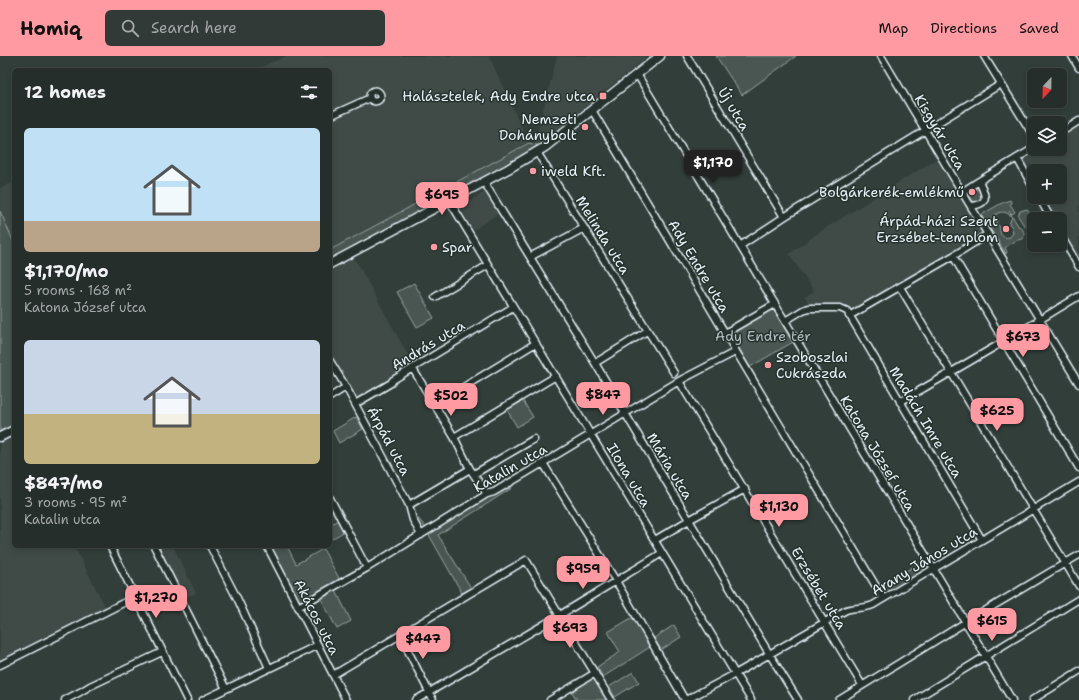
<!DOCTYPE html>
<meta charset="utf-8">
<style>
body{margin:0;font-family:"Shantell Sans",sans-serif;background:#323a37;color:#f1f3f6;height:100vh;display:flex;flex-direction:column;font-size:15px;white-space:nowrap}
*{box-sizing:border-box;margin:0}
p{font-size:13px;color:#a4a8a9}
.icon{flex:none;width:22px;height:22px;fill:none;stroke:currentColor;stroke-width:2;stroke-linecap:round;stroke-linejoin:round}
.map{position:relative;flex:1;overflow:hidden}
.panel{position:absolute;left:12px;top:12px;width:320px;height:480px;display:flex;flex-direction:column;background:#262e2b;border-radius:6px;box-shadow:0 2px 6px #0003,0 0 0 1px #424a47}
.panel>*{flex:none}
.needle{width:26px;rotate:202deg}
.fabs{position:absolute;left:1027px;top:12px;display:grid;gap:8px}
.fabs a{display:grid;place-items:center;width:40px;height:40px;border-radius:6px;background:#262e2b;box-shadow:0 2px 6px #0003,0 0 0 1px #424a47;font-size:20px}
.price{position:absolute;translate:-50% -34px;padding:0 9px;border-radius:8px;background:#ff9aa2;color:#111;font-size:13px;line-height:26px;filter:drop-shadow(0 1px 2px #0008)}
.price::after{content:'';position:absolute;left:50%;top:24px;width:12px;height:9px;margin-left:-6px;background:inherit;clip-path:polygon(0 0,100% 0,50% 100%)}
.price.active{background:#222;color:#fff}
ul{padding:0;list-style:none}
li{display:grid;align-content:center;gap:8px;height:212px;padding:0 12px}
li span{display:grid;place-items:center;height:124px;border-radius:6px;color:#555}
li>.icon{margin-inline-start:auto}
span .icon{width:72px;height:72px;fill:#fffc;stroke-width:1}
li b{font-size:17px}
h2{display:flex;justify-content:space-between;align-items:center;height:48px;padding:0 12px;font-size:17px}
header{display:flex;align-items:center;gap:24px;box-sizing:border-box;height:56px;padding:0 20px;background:#ff9aa2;color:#111}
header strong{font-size:19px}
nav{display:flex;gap:22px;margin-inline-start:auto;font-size:14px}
.search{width:280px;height:36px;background:#323a37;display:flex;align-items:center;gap:10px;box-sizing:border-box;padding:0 14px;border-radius:6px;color:#a4a8a9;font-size:15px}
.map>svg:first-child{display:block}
.built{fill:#3f4b46}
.green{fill:#495651;stroke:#98a4a4}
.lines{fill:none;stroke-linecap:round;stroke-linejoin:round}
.minor-casing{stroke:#e8f1f8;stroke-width:9}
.major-casing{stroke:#e8f1f8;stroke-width:11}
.minor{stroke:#26332d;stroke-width:6}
.major{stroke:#26332d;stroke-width:8}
.poi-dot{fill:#ff9aa2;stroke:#26332d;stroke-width:1.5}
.labels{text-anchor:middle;stroke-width:3;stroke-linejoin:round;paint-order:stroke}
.poi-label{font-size:14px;fill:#e8f1f8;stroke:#26332d;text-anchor:end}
.street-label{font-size:14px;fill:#e8f1f8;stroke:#26332d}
.park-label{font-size:14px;fill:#b0bbbe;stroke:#26332d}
</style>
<header>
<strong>Homiq</strong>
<div class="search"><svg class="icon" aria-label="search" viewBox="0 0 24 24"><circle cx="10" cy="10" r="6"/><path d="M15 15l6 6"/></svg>Search here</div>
<nav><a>Map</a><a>Directions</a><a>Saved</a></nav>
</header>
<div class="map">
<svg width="1079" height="644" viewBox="0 0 1079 644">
<rect width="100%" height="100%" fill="#323e39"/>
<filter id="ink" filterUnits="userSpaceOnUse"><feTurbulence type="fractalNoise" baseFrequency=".025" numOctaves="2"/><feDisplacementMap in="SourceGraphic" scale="8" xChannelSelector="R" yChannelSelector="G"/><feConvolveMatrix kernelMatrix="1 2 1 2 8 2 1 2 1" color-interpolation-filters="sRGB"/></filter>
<g filter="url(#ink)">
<path class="built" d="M286,0H489L529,87L333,192L350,193L355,203L415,312L355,348L330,310V14H255Z
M557,0H646L647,1L578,57L537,89L535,86Z
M1079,71V203L1060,171V163H1055L1052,157L1049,145L1047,141H1060V115H1034V119L1030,112L1032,111L1030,108L1027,110L1024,104L1042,93H1060V82Z
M936,103L960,142L984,176L852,254L845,250L811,249L804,241L814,235L789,198L821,175Z
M14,126V187L0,155V132Z
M485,136L498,158L473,174L460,151Z
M14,379V490H74L106,552L0,607V386Z
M153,490H173L196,537L179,545Z"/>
<path class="green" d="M716,0H796L742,39Z
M529,87L537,89L532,95L449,141L350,193L347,196L330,205V194Z
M978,133L981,135L983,140L981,145L976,147L974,146L967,137L973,134Z
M1010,144L1011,146L1010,148L1015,156L1012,158L1009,155L1019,171H1021C1024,175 1025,178 1023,183C1018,183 1009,188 1005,192L1007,196L1006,198L988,169L990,168H992L996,162L998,164L996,167L1000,171C999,178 1002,183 1010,181L1013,177L1012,171L1009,168L1012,161C1002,151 995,158 987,167L986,164H984L981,159L1000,148Z
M1027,153L1030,158L1029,162L1031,168L1025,171L1018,160L1020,155Z
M0,155L14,187V379L0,386Z
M414,227L434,262L417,271L397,236Z
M772,252L793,286L750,311L731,279V276Z
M523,345L533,361L517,371L507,354Z
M356,361L363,373L339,387L333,375Z
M509,429L512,432L438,479L471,532L462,537L428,477L421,475L415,463L418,462L426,472Z
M338,464L345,475L330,484V469Z
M270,490H287L296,508L323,493L341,526L298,548Z
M925,504L931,513L886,539H884L878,531Z
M335,533L351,565L337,573L320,541Z
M633,561L650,591L603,621L597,611L620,596L608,576Z
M674,569L681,581L661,594L654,582Z
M633,616L639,626L615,641L609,631Z
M595,621L608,642L605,644H577L572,636Z"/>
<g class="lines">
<defs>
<path id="minor" d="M687,0L784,161
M881,0L962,136L1079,328
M984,0L1034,81
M1072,0L1079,12
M637,18L929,505L1012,644
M369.5 40a5.5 5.5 0 1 1 11 0a5.5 5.5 0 1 1-11 0Z
M592,54L883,542
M330,60L370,42
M1060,77L1079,65
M537,96L674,317
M1017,102L1034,133
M484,126L595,307L770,599L798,644
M962,136L979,125L1034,92
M1039,141L1051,163
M449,144L751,644
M971,150C991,148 985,138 979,125
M1060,178L1079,211
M740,190L784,161L1001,28
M953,200L1079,412
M530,201L584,172
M900,231L1079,530
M435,241L488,209
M849,260L953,200L988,178
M785,265L803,254L808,252H840L847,255L982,484
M725,277L775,248
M330,305L346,331L409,449L413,464L421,479
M595,307L647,275
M413,313L454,381L470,413L487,438
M679,325L862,629
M330,341L346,331
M900,346L1003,286L1079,240
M355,348L391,327L393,324L513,251
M434,349L536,287
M454,381L556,320
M543,407L616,525L685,644
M474,418L534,383
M330,442L367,512
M409,449L470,413
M655,484L689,464L745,433
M110,490L187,644
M154,490L226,633
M210,490L238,544L269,612
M267,490L346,644
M298,551L367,512L487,438L494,436L543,407L679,325L735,296
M400,579L433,644
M0,609L135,541
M333,619L526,504L611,644
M65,644L80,636L90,630L162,596
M203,644L318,589
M416,644L560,559L662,497
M550,644L595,617
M686,644L735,618L846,554C855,551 864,553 873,549L1079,426
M839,644L966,566L1079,499
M914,644L1079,543
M1032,644L1079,615"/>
<path id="major" d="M330,208L508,113L545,91L660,0
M0,381L14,374"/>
</defs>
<use href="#minor" class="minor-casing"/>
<use href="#major" class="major-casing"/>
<use href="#minor" class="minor"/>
<use href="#major" class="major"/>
</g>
</g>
<g class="poi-dot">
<rect x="599" y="36" width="8" height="8" rx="2"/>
<circle cx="585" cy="71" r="4"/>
<circle cx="533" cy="115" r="4"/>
<circle cx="972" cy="136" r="4"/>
<circle cx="1006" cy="173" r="4"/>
<circle cx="434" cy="191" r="4"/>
<circle cx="768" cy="309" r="4"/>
</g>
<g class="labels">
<g class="poi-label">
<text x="595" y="45">Halásztelek, Ady Endre utca</text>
<text x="577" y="68">Nemzeti<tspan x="577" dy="16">Dohánybolt</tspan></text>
<text x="541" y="120" text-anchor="start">iweld Kft.</text>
<text x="964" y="141">Bolgárkerék-emlékmű</text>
<text x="998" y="170">Árpád-házi Szent<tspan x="998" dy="16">Erzsébet-templom</tspan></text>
<text x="442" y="196" text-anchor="start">Spar</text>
<text x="776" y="306" text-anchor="start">Szoboszlai<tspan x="776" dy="16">Cukrászda</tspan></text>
</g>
<g class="street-label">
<text transform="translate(734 53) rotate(59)" y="5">Új utca</text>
<text transform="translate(940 76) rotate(59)" y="5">Kisgyár utca</text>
<text transform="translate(603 179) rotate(58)" y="5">Melinda utca</text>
<text transform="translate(699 210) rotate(59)" y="5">Ady Endre utca</text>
<text transform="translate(428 289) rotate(-31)" y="5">András utca</text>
<text transform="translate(926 366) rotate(59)" y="5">Madách Imre utca</text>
<text transform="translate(389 385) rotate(62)" y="5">Árpád utca</text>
<text transform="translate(878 397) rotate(59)" y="5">Katona József utca</text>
<text transform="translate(670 410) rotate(59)" y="5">Mária utca</text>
<text transform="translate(510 412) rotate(-30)" y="5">Katalin utca</text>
<text transform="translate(629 419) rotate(59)" y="5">Ilona utca</text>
<text transform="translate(924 505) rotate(-31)" y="5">Arany János utca</text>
<text transform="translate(819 532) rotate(59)" y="5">Erzsébet utca</text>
<text transform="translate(317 561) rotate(63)" y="5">Akácos utca</text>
</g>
<g class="park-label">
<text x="763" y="285">Ady Endre tér</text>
</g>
</g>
</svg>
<div class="fabs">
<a><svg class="needle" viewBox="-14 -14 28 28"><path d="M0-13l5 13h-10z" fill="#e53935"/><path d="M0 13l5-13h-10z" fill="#a4a8a9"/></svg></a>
<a><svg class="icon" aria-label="layers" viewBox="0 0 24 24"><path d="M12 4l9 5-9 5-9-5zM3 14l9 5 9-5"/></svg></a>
<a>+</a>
<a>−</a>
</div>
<b class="price active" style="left:713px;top:128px">$1,170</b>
<b class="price" style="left:442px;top:160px">$695</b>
<b class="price" style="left:1023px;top:302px">$673</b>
<b class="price" style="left:603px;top:360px">$847</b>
<b class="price" style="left:451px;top:361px">$502</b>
<b class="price" style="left:997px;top:376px">$625</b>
<b class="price" style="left:779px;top:472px">$1,130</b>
<b class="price" style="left:583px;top:534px">$959</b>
<b class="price" style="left:156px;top:563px">$1,270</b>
<b class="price" style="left:992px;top:586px">$615</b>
<b class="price" style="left:570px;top:593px">$693</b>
<b class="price" style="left:423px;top:604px">$447</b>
<section class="panel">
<h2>12 homes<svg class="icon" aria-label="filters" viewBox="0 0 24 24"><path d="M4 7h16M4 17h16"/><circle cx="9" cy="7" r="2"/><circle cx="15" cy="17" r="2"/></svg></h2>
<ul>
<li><span style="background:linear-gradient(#bfe0f5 75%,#b9a48a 0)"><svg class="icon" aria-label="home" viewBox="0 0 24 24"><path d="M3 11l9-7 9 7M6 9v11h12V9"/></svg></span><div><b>$1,170/mo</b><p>5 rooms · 168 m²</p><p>Katona József utca</p></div></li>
<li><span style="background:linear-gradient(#c9d6e8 60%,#c2b280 0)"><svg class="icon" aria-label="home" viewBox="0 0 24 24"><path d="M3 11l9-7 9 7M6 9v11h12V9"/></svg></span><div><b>$847/mo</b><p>3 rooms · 95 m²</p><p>Katalin utca</p></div></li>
</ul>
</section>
</div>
